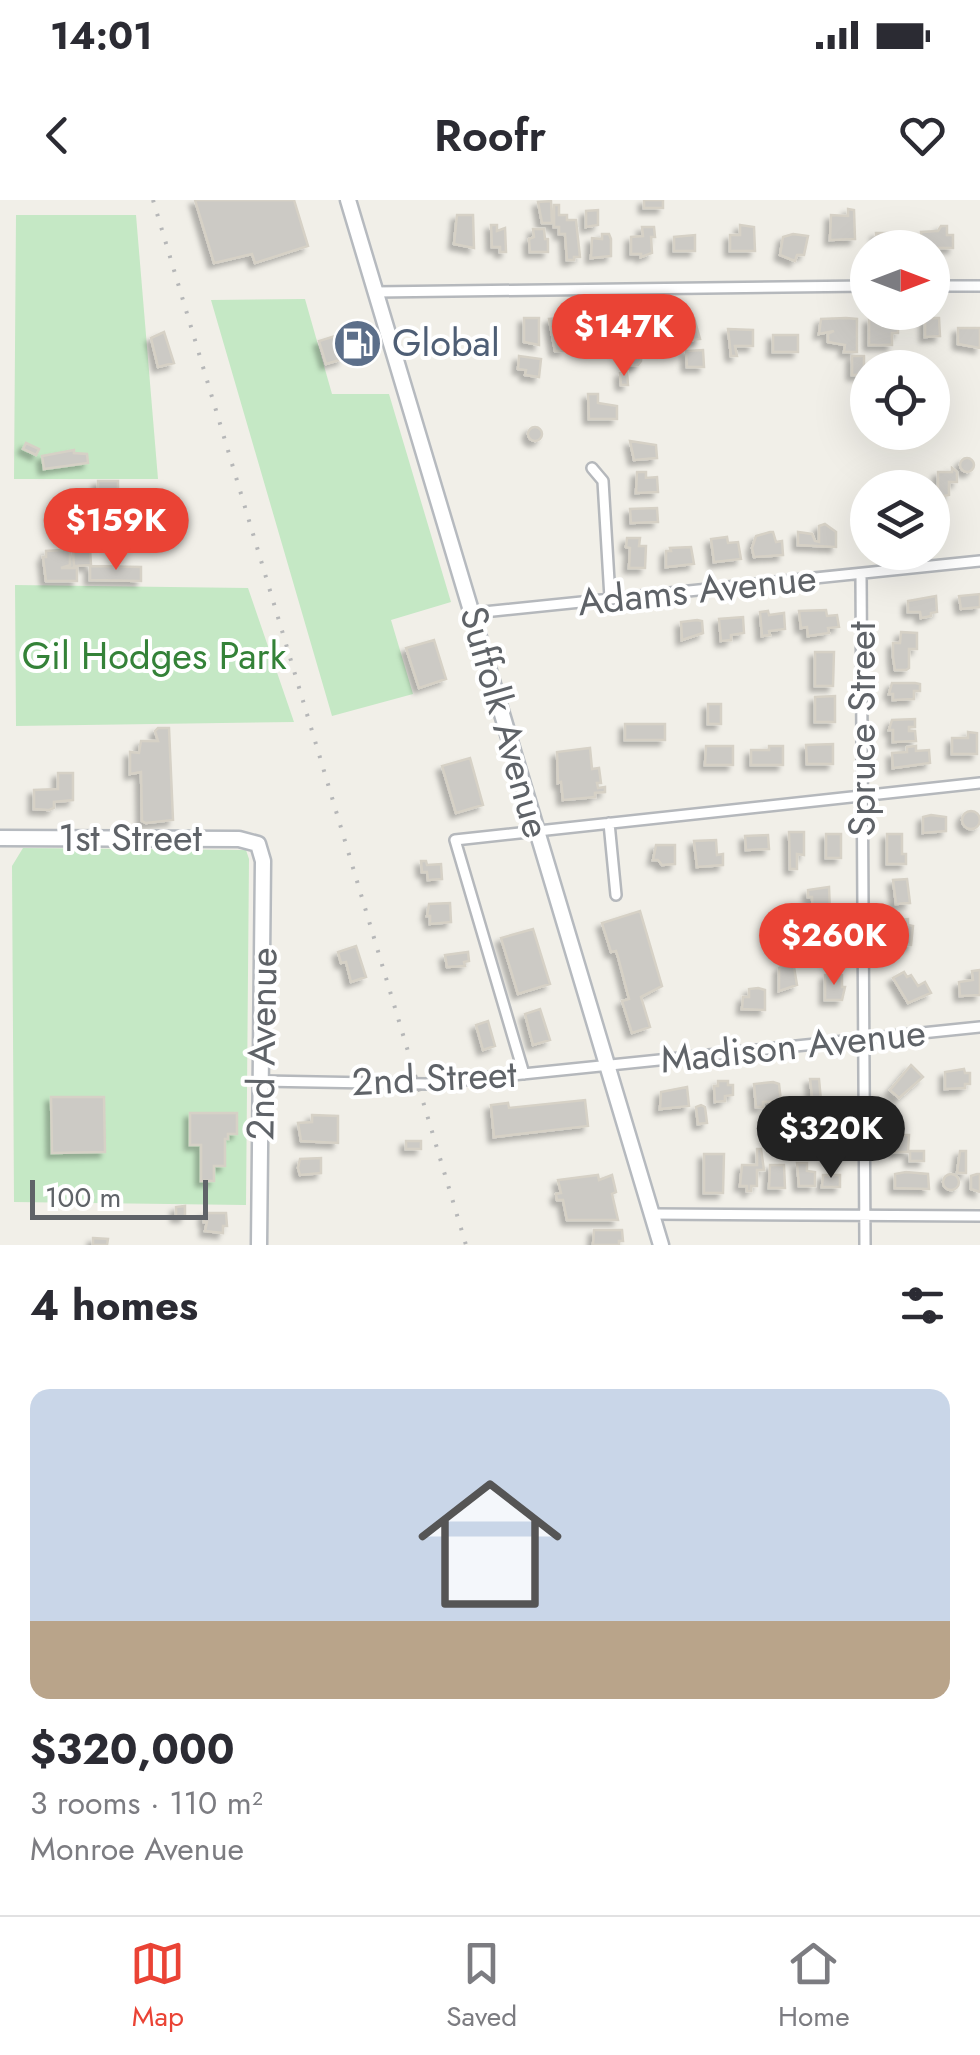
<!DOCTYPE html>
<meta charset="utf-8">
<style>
body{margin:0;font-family:Jost,sans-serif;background:#f7f7f7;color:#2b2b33;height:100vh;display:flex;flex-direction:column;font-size:38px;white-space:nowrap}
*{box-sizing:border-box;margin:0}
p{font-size:32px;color:#7c7c81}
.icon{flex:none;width:55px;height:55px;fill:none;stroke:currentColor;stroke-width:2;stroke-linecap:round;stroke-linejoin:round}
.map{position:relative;height:1045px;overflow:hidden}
.panel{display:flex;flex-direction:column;background:#fff;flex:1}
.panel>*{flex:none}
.needle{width:65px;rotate:90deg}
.controls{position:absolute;left:850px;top:30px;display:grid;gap:20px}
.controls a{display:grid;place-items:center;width:100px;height:100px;border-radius:50%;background:#fff;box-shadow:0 10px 40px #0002;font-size:50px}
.scale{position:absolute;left:30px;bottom:25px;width:178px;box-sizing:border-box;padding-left:10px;border:5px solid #5f6368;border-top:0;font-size:28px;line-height:35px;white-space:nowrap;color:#5f6368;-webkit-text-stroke:8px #fff;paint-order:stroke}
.price{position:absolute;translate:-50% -85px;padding:0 22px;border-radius:35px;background:#ea4335;color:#fff;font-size:32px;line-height:65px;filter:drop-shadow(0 2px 5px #0008)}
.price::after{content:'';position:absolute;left:50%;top:60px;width:30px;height:22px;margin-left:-15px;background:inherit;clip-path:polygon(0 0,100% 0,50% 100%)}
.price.current{background:#222;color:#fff}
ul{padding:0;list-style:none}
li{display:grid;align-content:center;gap:20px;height:530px;padding:0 30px}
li+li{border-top:2px solid #e1e1e2}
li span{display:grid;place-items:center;height:310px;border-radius:20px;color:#555}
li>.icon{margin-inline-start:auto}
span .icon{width:180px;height:180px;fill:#fffc;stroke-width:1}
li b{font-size:42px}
h2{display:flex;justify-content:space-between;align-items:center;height:120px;padding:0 30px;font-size:42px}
.status{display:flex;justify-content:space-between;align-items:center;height:70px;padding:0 50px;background:#fff;direction:ltr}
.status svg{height:28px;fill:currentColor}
header{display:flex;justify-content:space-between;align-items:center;height:130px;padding:0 30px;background:#fff;font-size:45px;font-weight:600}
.tab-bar{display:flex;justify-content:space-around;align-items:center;height:140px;border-top:2px solid #e1e1e2;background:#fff;font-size:28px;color:#7c7c81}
.tab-bar a{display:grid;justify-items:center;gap:5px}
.tab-bar .current{color:#ea4335}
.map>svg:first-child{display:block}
.green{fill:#c5e8c5}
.building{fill:#cccac5;stroke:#d6d1c6;stroke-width:2.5;filter:url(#shadow)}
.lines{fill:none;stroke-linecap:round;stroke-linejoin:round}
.street-casing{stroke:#b5b8bc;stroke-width:14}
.secondary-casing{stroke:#b6babf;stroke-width:19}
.street{stroke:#fff;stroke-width:9}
.secondary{stroke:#fff;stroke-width:14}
.rail{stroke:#b6b7b8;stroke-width:4;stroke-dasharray:2.5 12;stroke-linecap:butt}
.labels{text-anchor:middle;stroke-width:8;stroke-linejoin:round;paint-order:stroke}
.service-label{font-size:38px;fill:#4e5e75;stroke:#fff;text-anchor:start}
.street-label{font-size:38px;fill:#5f6368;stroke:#fff}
.park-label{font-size:38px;fill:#348238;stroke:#fff}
</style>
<div class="status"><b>14:01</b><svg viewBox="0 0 49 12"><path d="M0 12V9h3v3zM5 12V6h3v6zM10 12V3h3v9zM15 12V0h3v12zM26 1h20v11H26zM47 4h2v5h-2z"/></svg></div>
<header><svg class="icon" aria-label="back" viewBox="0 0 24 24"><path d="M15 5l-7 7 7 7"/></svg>Roofr<svg class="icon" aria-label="heart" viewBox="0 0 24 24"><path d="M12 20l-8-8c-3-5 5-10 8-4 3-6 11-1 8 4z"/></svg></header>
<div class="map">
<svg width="980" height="1045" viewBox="0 0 980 1045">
<defs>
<filter id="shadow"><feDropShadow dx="-5" dy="5" stdDeviation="2.5" flood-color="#0004"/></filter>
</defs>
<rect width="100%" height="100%" fill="#f1efe8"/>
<path class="green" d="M16,15H136L158,279H14Z
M305,99L332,194H389L451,402L391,420L413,494L332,516L211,100Z
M15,385L248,388L294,522L16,526Z
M23,648L246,650L249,659L246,1005L14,1002L12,666Z"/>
<path class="building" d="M195,0H294L308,46L255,63L252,54L214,63Z
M644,0H663V8H644Z
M551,1L552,23H542L538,2Z
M554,5H559V15H567V20H576L580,57H574V60H567L565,34H559V27H554Z
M848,9L854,10L855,39L830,40L831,15L848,16Z
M598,10V25L586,27V11Z
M457,15H473L474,48L454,44Z
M491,25H497V31L505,28L506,52H500V47H492Z
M740,25L754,27L755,51H730V35H740Z
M941,26H947V35H953V48H922L921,32L938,31Z
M642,27H654L655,37H651L652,53L641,57V54H631V37L643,36Z
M533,29H544L545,39H548V52H530L529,39L534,37Z
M876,33H892V39L894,36H904V48H877Z
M602,34H609L611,39V56L591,58L592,38L602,39Z
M793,34L808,36L804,55H797L795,61L780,55L783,37Z
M695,35V51H674V37Z
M684,115V120L694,118L700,139L678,142L673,128L668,129L667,121Z
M884,117L898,121V133H892V145H869V119Z
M524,118H539V145L524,142Z
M563,118L564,151H555L549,119Z
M846,118L857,119V152H844L845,145L828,142V134L834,131L819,134L821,119Z
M925,118H939L940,136L925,137Z
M958,128H980V148L958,144Z
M728,129L753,130V146H735L737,156H731Z
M585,130H607L606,146L581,149Z
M164,132L174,163L158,167L151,138Z
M773,135H798V152H773Z
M335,136L343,159L326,164L319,141Z
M629,140H642L641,161L638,165H628Z
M703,150L704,167H687L686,151Z
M519,156L541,159L539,177L525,175L526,170L518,169Z
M852,156H864V175H852Z
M627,172L628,185H621L620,173Z
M588,194H598V203L617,206V219H589Z
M528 234a7 7 0 1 1 14 0a7 7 0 1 1-14 0Z
M630,241L656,245L657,258L634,260Z
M26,243L39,249L36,255L23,249Z
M74,250V253L87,254L88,263L44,269L42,256Z
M960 265a7 7 0 1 1 14 0a7 7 0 1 1-14 0Z
M952,268L957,272V282H949V295L938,297V272H952Z
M637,272H646V278L657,277L658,292L636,293Z
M98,281H118V293L98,294Z
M657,308L658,322L631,323L630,309Z
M825,324L836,332V347L798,345V332L812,334L815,341L819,342V326Z
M770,332H773L776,342L782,341L783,355L754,357L752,348L756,336Z
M727,337L728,343L738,342L741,359L714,362L711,339Z
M627,338H640L639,346H646L645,368H629L630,348L626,347Z
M691,347L694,364L666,367V351H671L670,348Z
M62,348L70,350V365L61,368H77V381H46L43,357H46V351L62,350Z
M90,349L91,365L74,366L73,350Z
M90,366L141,367V381L90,380Z
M980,394V407L961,409L959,396Z
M936,396L937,412L931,413V416L921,418L920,412H908V401Z
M826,410L827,416L837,415L839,427L828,428L829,433L808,436L807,427L801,428L799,411Z
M768,411L769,415L784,413L785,429L769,431L770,435L762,436L760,412Z
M743,417L744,433L731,435V440L721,441L719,419Z
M697,420L702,421L703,433L682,440L681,422Z
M901,432L917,433V449H909V468L906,470H895L893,457V443H900Z
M434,440L446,479L419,488L406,448Z
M815,452H834L833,486H815Z
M892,483H915L920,484V491H914V499L893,500V494H889Z
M835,496V522H815V497Z
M708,504H721V524H708Z
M915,519V527H909V531H915L916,541L893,542V530H889L892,520Z
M625,524H665V540H625Z
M158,528H169L173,620L146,623L142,621L141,572L130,574V552L139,553L141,541H158L155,531Z
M968,532L977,533V554H952V538H968Z
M833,544V564H807L806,545Z
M706,546H733V565H705Z
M769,546H783V565H751V550H769Z
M916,546V551L929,550L930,563L893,568L892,553L907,552V547Z
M590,548L592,569L599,568L601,583H597L598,588L605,587V592L595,593V597L563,600L561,582L558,583L557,552Z
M470,558L483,605L456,613L442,566Z
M58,573H73V600L54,602V608L49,610L34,609V590L58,589Z
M962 620a9 9 0 1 1 18 0a9 9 0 1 1-18 0Z
M931,615L946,617V631L923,633V617Z
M789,632H804V655L797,654V669H790Z
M826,634H841V658H826Z
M887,634H902V654H906V664H887Z
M768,635L769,649L746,650L745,636Z
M716,640L717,655L723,654V665L697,667L694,641Z
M656,645H675V664L662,665L658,660H653Z
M421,661H426L427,665L441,664L442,679L428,680L427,672H422Z
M907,679L910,703L896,704L893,680Z
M829,687L830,713L813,714L812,697H808V690Z
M450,703L451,722L430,724V716H427L429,704Z
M640,711L662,786L641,797L650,827L632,833L622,801L629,799L618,757L616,751L611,752L602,723Z
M908,719V725L913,726L911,745H894L895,720Z
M820,725H837V750H820Z
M533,729L550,784L518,794L501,738Z
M356,746L366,777L351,782L346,762L341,763L338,752Z
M468,752L469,761L464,762L465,766L447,767L445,755Z
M793,761L797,785L779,791V768Z
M980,770V795L960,796L959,782L973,780L972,771Z
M904,772L907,777L911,775L918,786L925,782L931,793L908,803L893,778Z
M825,775H842V787H845L842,800H825Z
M758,788L765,790V810L742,809L743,797H749V789Z
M540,809L550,840L533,845L525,814Z
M488,821L495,846L483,850L476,825Z
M911,865L923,877L899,898L890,890Z
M964,869L965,873H970V884H965V888L945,889V872Z
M810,879H819L821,901L832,900L835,922L809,923L808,913H814Z
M718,881H728V885H733V895L725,896V901L715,902L714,886H718Z
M773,882L779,884L781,901L763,902V907H756L754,884Z
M687,887L689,906L660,909L661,892Z
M51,897H104L105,952L52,953Z
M585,900L588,926L494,937L491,905L508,903L509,908Z
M701,905L705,907L707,923L698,924L696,907Z
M190,913H237V934H228V939H225V966H214V981H201V945H190Z
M312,915L338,916V943L301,941L298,923L312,922Z
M894,935H909L908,952H894Z
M406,941H421V949H406Z
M757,949H761L764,970H757V986H751V991H747V986H740L742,965H757Z
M828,949H840V959L828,958Z
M910,951H924V961H910Z
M960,951H966V973H957Z
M704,954H724L723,993H704Z
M321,958V973L300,975L298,968L300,959Z
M797,963H807V971L815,972V986H799Z
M770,965H784L785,988H769Z
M906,972L928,974L929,989L895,988V974Z
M943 982a8 8 0 1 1 16 0a8 8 0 1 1-16 0Z
M977,974H980V992L971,989V976Z
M598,975L599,980L612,975L616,992L612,994L618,1020H567L563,1000H557L556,994L561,993L558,980Z
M823,975H840V987H822Z
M185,1006V1017H176V1007Z
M204,1013H226L227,1026H223V1033L205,1031L207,1022H204Z
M594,1030H622L623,1041H619V1045H593Z
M93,1038L108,1039L107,1045H93Z"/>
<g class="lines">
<defs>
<path id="street" d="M932,86H980
M376,92L868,86
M592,268L603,281L610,398
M861,374L865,1045
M474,413L980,361
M609,623L616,695
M524,874L455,640L980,583
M262,881L426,884L980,827
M652,1014L980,1016"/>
<path id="secondary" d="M348,0L661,1045
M0,638L239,639L258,644L263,661L259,1045"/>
</defs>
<use href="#street" class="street-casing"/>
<use href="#secondary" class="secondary-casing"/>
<use href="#street" class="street"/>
<use href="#secondary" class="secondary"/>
<path class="rail" d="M153,0L466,1045"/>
</g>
<defs>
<symbol id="fuel-disc" viewBox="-11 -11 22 22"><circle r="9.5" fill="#5c6f8a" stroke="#fff"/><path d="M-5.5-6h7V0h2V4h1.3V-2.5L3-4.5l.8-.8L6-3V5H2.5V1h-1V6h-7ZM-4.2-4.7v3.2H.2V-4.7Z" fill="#fff"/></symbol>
</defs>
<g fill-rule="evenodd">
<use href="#fuel-disc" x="330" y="116" width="55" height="55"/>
</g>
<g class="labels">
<g class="service-label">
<text x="392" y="156">Global</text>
</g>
<g class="street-label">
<text transform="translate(697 390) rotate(-6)" y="13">Adams Avenue</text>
<text transform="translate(505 522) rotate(74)" y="13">Suffolk Avenue</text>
<text transform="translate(862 529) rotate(-90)" y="13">Spruce Street</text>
<text x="130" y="651">1st Street</text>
<text transform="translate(262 844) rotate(-89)" y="13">2nd Avenue</text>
<text transform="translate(793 846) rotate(-6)" y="13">Madison Avenue</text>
<text transform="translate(434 878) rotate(-3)" y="13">2nd Street</text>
</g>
<g class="park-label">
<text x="154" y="469">Gil Hodges Park</text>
</g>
</g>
</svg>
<div class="controls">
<a><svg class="needle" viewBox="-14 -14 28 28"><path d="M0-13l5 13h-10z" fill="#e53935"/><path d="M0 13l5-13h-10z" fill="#7c7c81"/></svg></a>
<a><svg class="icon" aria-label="locate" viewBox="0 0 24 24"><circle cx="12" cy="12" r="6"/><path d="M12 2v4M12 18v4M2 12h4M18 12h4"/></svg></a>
<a><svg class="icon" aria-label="layers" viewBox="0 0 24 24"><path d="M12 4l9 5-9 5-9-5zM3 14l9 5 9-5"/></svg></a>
</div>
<div class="scale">100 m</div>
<b class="price" style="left:624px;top:179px">$147K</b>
<b class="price" style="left:116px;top:373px">$159K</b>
<b class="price" style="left:834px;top:788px">$260K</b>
<b class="price current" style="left:831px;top:981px">$320K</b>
</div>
<section class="panel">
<h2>4 homes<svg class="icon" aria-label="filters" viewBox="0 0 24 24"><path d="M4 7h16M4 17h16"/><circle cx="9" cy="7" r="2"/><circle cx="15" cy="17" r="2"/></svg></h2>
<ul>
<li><span style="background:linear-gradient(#c9d6e8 75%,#b9a48a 0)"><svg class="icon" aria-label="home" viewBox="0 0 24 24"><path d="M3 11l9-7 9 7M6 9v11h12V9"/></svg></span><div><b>$320,000</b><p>3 rooms · 110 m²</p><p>Monroe Avenue</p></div></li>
</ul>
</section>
<nav class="tab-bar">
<a class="current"><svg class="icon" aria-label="map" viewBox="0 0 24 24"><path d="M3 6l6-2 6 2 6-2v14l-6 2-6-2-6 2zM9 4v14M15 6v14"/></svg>Map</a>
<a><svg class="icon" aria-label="saved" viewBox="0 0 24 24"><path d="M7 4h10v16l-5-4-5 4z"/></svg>Saved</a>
<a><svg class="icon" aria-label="home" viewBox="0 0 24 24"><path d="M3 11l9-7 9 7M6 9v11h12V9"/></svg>Home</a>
</nav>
